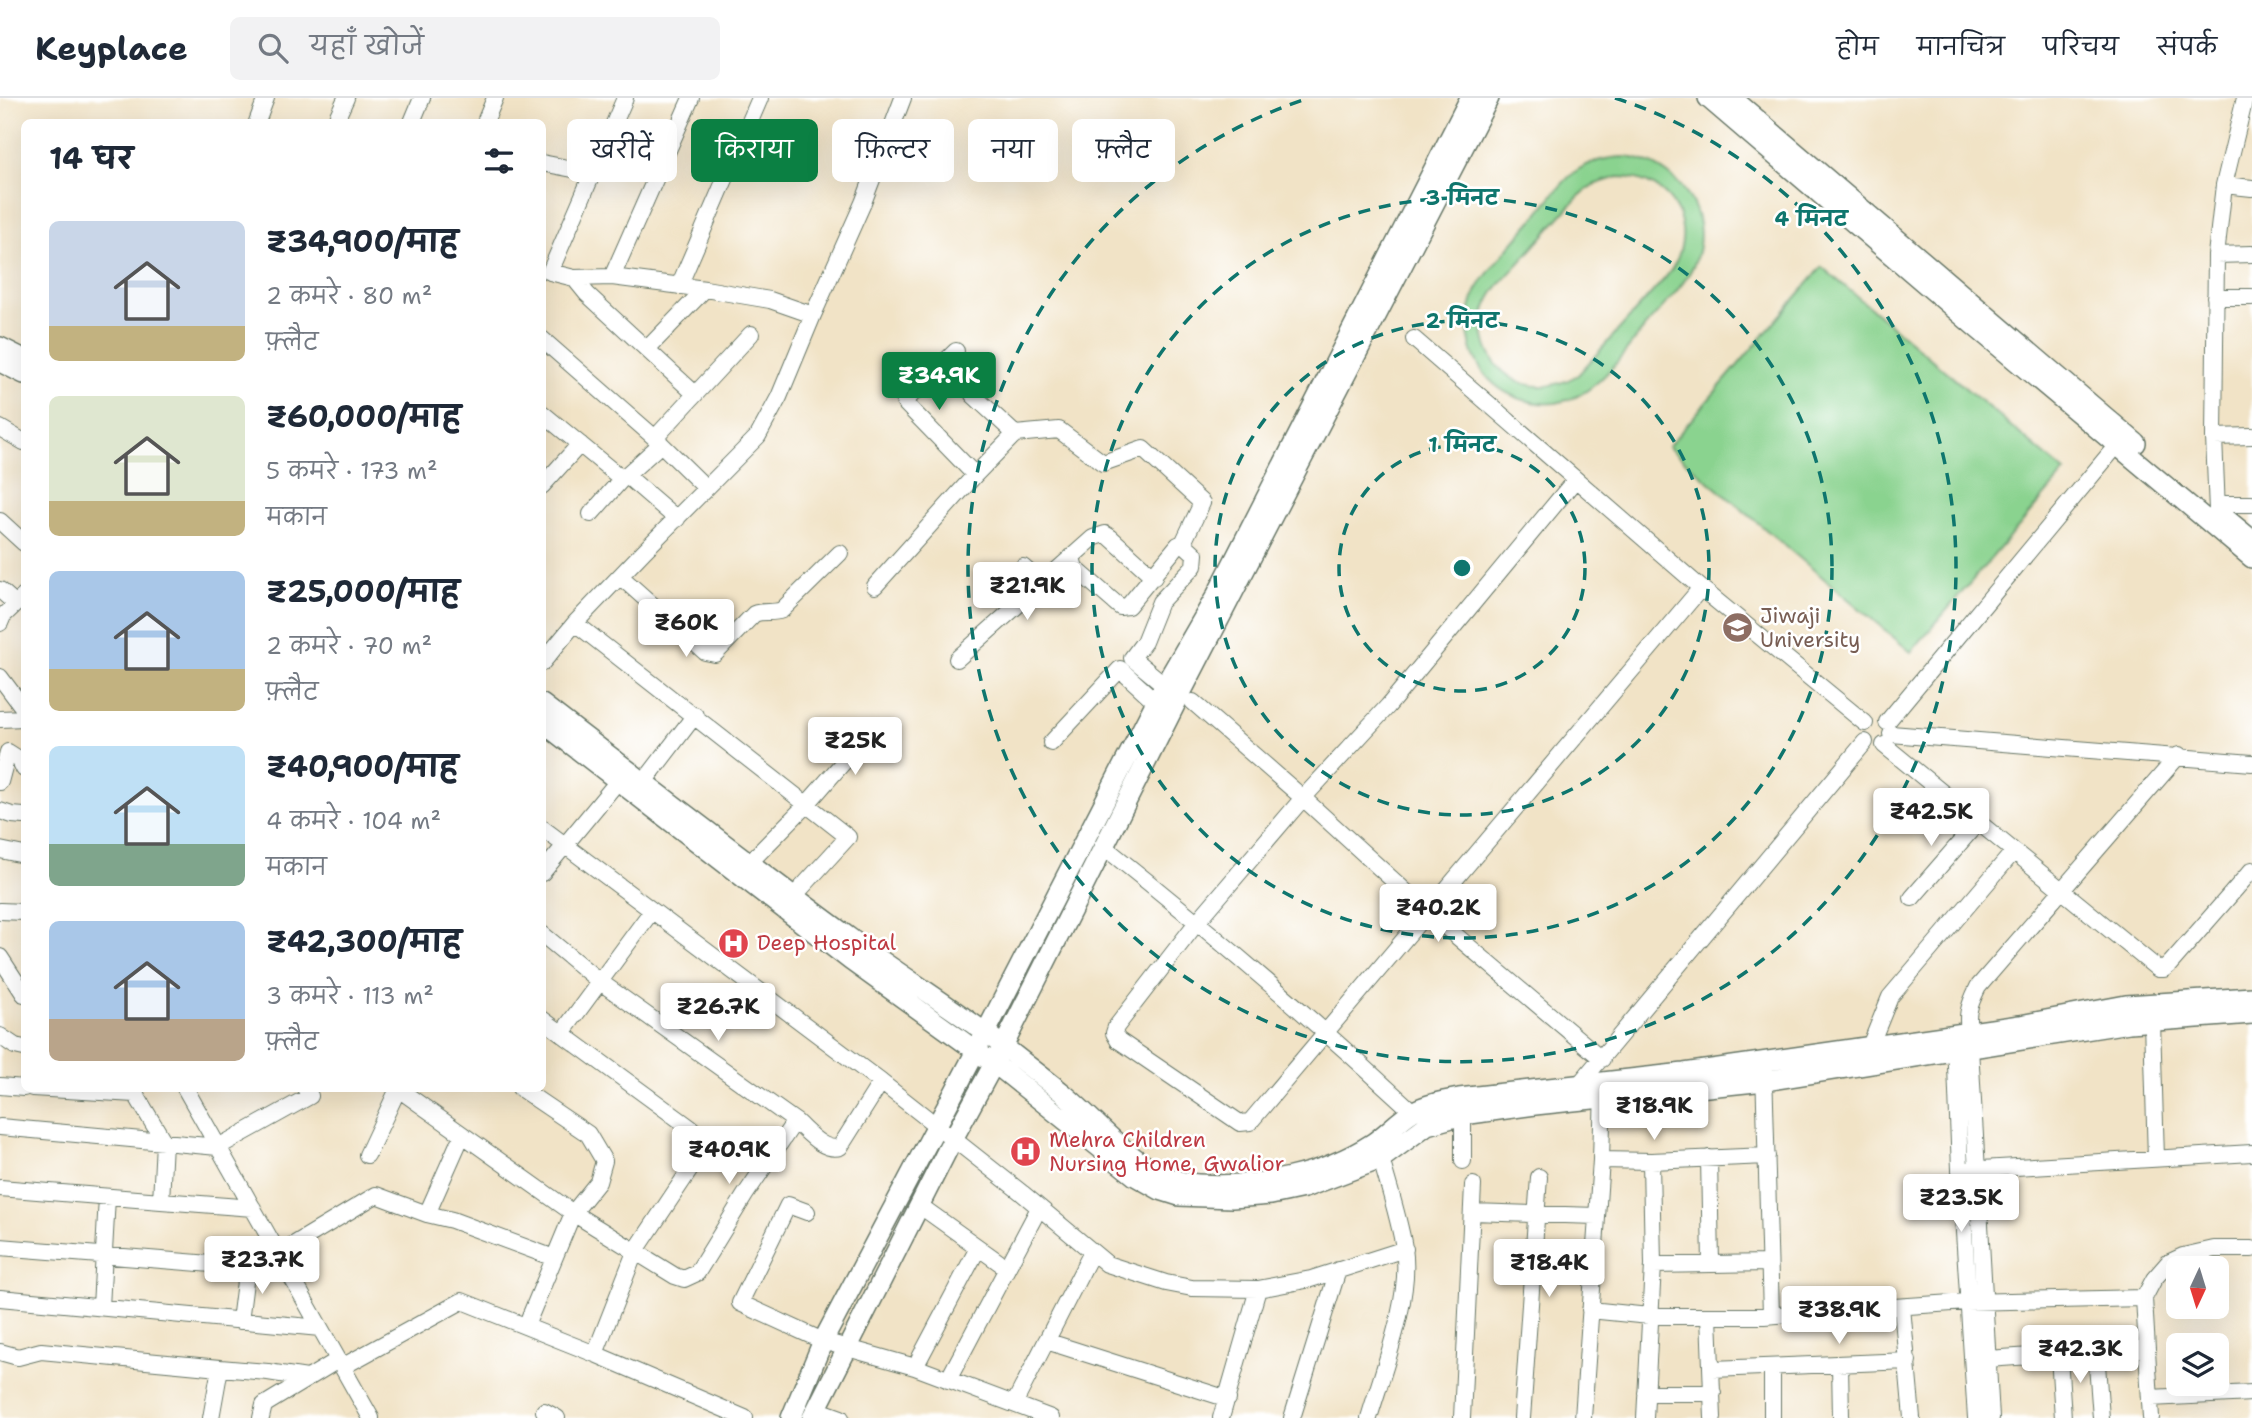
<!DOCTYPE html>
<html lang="hi">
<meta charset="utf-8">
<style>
body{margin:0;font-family:"Shantell Sans","Playpen Sans Deva",sans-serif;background:#f2f2f3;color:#1f2937;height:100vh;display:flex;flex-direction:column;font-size:26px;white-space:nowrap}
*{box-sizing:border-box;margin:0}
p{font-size:23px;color:#747a83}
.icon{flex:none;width:38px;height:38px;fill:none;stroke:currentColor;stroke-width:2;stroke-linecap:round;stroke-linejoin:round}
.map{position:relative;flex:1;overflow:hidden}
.drawer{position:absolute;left:21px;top:21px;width:525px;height:973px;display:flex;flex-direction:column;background:#fff;border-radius:10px;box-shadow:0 7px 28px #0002}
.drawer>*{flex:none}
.guide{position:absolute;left:567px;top:21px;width:665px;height:63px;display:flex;gap:14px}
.needle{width:46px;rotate:184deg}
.fabs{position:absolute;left:2166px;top:1158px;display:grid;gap:14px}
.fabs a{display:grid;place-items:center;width:63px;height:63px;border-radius:10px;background:#fff;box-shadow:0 7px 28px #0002;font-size:35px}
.price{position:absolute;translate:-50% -60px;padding:0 16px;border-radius:7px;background:#fff;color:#222;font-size:23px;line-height:46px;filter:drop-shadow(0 2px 4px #0008)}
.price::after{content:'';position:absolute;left:50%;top:42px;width:21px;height:16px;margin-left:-10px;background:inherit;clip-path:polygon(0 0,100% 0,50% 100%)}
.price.active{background:#0b8043;color:#fff}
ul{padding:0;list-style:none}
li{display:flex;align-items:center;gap:21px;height:175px;padding:0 28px}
li span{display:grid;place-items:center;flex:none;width:196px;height:140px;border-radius:10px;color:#555}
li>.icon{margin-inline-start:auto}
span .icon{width:84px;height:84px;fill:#fffc;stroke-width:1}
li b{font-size:30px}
h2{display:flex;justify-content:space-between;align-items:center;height:84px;padding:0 28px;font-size:30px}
.tag{padding:0 24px;border-radius:10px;background:#fff;box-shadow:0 7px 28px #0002;font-size:24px;line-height:63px}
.tag.active{background:#0b8043;color:#fff}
header{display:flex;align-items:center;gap:42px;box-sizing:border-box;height:98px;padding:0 35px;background:#fff;border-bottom:2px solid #e0e1e3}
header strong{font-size:33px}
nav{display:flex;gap:38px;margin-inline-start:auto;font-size:24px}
.search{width:490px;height:63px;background:#f2f2f3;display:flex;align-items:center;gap:18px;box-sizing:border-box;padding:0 24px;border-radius:10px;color:#747a83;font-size:26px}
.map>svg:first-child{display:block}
.green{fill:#8ad38f;stroke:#548862;stroke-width:2;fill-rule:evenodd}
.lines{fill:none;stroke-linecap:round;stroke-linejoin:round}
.minor-casing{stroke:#687767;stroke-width:18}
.major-casing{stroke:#687767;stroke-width:22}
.minor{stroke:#fff;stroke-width:16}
.major{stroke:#fff;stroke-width:19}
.ring{fill:none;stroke:#0f766e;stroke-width:3.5;stroke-dasharray:12 9}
.labels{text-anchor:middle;stroke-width:5;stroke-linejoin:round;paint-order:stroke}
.education-label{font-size:21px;fill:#785e54;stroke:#fff;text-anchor:start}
.health-label{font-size:21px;fill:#be3a42;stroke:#fff;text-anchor:start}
.centre{fill:#0f766e;stroke:#fff;stroke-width:3.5}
.ring-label{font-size:21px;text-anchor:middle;font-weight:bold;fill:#0f766e;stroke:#fff;stroke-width:5;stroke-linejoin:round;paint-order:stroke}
</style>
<header>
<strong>Keyplace</strong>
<div class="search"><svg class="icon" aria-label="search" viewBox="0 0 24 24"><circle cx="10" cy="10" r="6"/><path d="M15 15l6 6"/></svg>यहाँ खोजें</div>
<nav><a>होम</a><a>मानचित्र</a><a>परिचय</a><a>संपर्क</a></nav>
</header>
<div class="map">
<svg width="2252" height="1320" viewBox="0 0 2252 1320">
<rect width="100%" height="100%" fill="#fff"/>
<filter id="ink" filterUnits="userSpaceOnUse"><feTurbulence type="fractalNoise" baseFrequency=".0143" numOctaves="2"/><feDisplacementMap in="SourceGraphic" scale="14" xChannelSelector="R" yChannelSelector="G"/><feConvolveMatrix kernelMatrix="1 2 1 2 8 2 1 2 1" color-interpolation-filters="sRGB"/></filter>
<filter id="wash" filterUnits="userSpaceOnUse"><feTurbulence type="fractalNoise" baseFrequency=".00686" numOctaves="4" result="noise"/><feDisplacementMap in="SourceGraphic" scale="28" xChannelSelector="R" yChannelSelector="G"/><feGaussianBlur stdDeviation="1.57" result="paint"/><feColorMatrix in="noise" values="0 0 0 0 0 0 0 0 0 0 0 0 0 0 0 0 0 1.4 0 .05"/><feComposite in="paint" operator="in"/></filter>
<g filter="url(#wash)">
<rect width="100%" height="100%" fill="#f1e3c6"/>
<path class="green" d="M1626,59C1677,65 1715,115 1694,166C1684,189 1661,210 1645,229C1612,270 1580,323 1518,300C1502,294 1487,282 1478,266C1463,240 1465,207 1483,182C1499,159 1519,138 1537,117C1549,102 1561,84 1576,73C1591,63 1608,59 1626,59ZM1618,79C1675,79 1702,135 1666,179L1578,277C1557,289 1534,293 1512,280C1487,265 1476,232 1488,205C1495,189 1509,176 1521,163C1540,142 1559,120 1578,99L1593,87Z
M1822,169L2065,374L1911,554L1668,349Z"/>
</g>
<g filter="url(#ink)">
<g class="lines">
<defs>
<path id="minor" d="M257,24L266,0
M335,24L346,0
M412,24L422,0
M485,24L495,0
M542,65L593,75
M2224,87L2252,90
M2216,157L2224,87L2245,0
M612,179L691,0
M574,180L587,196L694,295
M679,188L760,0
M2215,199H2252
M813,217L863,105L903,0
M542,241L655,340
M1414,241L1701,490L1865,625
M647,251L705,191
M956,253L904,304L975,377
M542,315L622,381
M0,330L24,344
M1015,336L1059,332L1103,365L1143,351L1202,405L1183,445
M2214,339L2252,338
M627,378L677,421
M1575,382L1388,608L1303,700L1198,823L1116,929L1114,935L1118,942L1240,1025L1250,1024L1701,490
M542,388L580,346
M706,390L655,340L751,236
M2217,406H2252
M2217,413L2214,339L2216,157L2252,156
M591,416L622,381L661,346
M0,423L24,445
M1072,460L1075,470L1120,509L1128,508L1178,447L1183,445L1195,456L1194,468L1160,504L1144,544L1132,560L1173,594
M1023,469L1042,486
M621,479L705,554L715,556L754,516C763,512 772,516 782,512L840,455
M875,488L975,377L1015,336L973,297
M0,492L16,506
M0,525L3,518L24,498
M575,525L848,739L794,798
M957,561L1093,440L1105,436L1110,439L1154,479
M542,565L575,525L644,453L758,338L779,299L813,217L770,202L705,191L612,179L574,180L550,174L625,0
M0,579L24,611
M1193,604L1303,700L1428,814L1602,961
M0,621L24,620
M1887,624L2117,347
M1891,636L2252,665
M827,638L849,658
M1051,645L1120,571L1156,604
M1884,647L2158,871H2164L2169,867L2252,772
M0,684L8,654L19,661L24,671
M637,693L695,617
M0,713L12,717L24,718
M542,730L881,984L1022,1095L1107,1166L1166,1185L1192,1190L1258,1191L1311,1181L1405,1151
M1103,748C1210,833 1313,921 1413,1014
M0,752L24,757
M742,772L807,706L876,627
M542,775L618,683
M1912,800L1978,724
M0,813L24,814
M542,836L599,883L795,1023C807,1033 823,1054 840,1049L881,984
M0,859L24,896
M542,921L692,1031C702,1045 702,1053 693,1067L635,1154L595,1256
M2152,923L2156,1061
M562,935L651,814
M0,938L15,948L24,950
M1955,942L1960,1072L1976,1320
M1870,948L1890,899L2014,753
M1764,971L1771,1217
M0,988L24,990
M1577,989L1865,644
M32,990L135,996
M132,990L164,1044L161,1103L253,1110
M185,990L371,1320
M397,990L573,1115L675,1178L684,1181L697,1175L745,1097L795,1023
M520,990L588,1036L604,1063L598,1084L573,1115L526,1228
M1463,1017V1063
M0,1029L218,1049L310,998L305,990
M462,1037L427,1116L452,1122L554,1160
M367,1057L398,991
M1709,1060L1711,1166
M1601,1062L1651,1063L1767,1058
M1964,1072L2252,1055
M0,1090L161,1103
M919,1107L1007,1170
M807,1114L788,1107L740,1205L823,1243L915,1269L1051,1320
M1472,1114L1597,1118
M0,1149L287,1172
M278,1156L376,1097L427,1116
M1653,1167L1769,1165
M0,1200L320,1230
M101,1209L107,1099
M1902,1209L1912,1320
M1590,1212L1649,1218H1764L1967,1204L2144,1200
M1709,1218L1713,1320
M240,1223L247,1168
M1046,1243L1228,1301
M2096,1253L2101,1320
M0,1254L18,1259L41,1253L220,1270L211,1320
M2059,1257L2063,1320
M1987,1261L2147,1250
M1840,1266L1841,1320
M342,1269L462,1203L595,1256L745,1320
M915,1269L978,1150
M220,1270L268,1274L307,1280
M1772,1270V1320
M1712,1271L1908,1263
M948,1282L1039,1110
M1646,1295H1713
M2150,1300L2252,1295
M1014,1306L1092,1154
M816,1311L841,1320
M544,1313L557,1320
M261,1320L264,1307L338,1262
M1221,1320L1258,1191
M1292,1320L1338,1172
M1369,1320C1383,1272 1412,1200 1404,1150C1399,1120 1389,1090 1381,1061
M1462,1320L1473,1087
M1522,1320L1539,1079
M1583,1320L1601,1062L1603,991
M1645,1320L1653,1167L1651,1063
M1991,1320L1970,950C1968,920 1964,917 1978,889L2179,657
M2151,1320L2144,1200L2154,1181L2168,1165L2183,1158L2214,1151H2252"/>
<path id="major" d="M1708,0L1972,226L2252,460
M1732,0L2136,345
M0,249L24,261
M0,264L24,276
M2218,414L2252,442
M542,606C646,686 749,766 854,843C903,879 955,911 1003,948C1023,964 1044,980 1064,996C1104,1029 1142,1083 1198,1086C1258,1090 1322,1078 1373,1045C1386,1036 1398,1023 1412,1014C1426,1006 1443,1003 1459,1000L1684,975L2020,927L2126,907L2252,899
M542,624L850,862L1004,973L1135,1078L1160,1092L1179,1098L1232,1100L1271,1097L1304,1090L1381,1061L1427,1027L1463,1017L1535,1007L1765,983L2129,925L2252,916
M791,1320L823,1243L985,936L1164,588L1216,498L1470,0
M812,1320L953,1041L1003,949L1179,599L1489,0"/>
</defs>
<use href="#minor" class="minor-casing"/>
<use href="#major" class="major-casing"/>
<use href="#minor" class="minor"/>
<use href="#major" class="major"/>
</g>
</g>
<g class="ring">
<circle cx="1462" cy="470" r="123"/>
<circle cx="1462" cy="470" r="247"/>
<circle cx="1462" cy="470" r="370"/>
<path d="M1615 0A494 494 0 1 1 1309 0"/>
</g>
<defs>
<symbol id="university-disc" viewBox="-11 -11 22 22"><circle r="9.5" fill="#8d6e63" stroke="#fff"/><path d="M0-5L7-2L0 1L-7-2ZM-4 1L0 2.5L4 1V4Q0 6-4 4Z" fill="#fff"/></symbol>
<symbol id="hospital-disc" viewBox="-11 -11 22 22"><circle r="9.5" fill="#e0444e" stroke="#fff"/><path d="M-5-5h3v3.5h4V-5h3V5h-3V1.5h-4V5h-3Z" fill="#fff"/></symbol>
</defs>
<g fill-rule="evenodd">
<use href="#university-disc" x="1720" y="512" width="35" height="35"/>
<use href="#hospital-disc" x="716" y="828" width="35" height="35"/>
<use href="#hospital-disc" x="1008" y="1036" width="35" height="35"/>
</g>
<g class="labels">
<g class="education-label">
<text x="1760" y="525">Jiwaji<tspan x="1760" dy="24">University</tspan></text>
</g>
<g class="health-label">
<text x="757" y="852">Deep Hospital</text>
<text x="1049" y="1049">Mehra Children<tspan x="1049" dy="24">Nursing Home, Gwalior</tspan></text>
</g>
</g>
<circle cx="1462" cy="470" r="10" class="centre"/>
<g class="ring-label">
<text x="1462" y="107">3 मिनट</text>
<text x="1811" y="128">4 मिनट</text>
<text x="1462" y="230">2 मिनट</text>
<text x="1462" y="354">1 मिनट</text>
</g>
</svg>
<div class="fabs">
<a><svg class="needle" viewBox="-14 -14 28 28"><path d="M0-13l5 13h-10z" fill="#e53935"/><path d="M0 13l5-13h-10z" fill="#747a83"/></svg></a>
<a><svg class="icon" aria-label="layers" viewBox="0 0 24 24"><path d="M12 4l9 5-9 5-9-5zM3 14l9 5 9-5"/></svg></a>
</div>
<b class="price active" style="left:939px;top:314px">₹34.9K</b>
<b class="price" style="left:1027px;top:524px">₹21.9K</b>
<b class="price" style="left:686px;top:561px">₹60K</b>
<b class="price" style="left:855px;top:679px">₹25K</b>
<b class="price" style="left:1931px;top:750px">₹42.5K</b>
<b class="price" style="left:1438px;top:846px">₹40.2K</b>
<b class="price" style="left:718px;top:945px">₹26.7K</b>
<b class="price" style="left:1654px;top:1044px">₹18.9K</b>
<b class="price" style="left:729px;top:1088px">₹40.9K</b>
<b class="price" style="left:1961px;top:1136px">₹23.5K</b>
<b class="price" style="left:262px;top:1198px">₹23.7K</b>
<b class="price" style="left:1549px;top:1201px">₹18.4K</b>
<b class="price" style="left:1839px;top:1248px">₹38.9K</b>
<b class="price" style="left:2080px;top:1287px">₹42.3K</b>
<div class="guide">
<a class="tag">खरीदें</a>
<a class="tag active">किराया</a>
<a class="tag">फ़िल्टर</a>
<a class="tag">नया</a>
<a class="tag">फ़्लैट</a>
</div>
<section class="drawer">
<h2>14 घर<svg class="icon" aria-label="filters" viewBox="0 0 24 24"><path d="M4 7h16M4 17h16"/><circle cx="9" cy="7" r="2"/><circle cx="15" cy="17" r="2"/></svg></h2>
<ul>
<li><span style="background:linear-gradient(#c9d6e8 75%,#c2b280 0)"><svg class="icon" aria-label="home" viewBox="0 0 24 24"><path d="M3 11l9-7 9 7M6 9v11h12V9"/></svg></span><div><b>₹34,900/माह</b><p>2 कमरे · 80 m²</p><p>फ़्लैट</p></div></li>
<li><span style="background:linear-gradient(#dfe7d0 75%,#c2b280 0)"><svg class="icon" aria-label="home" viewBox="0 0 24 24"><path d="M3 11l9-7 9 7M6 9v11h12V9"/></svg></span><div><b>₹60,000/माह</b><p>5 कमरे · 173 m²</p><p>मकान</p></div></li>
<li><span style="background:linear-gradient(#a9c7e8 70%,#c2b280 0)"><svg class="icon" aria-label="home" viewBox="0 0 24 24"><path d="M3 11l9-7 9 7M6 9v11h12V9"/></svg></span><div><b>₹25,000/माह</b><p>2 कमरे · 70 m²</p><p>फ़्लैट</p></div></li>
<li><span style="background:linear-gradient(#bfe0f5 70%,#7fa58c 0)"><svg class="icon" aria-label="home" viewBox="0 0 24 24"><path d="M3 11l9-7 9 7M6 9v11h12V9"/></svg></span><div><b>₹40,900/माह</b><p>4 कमरे · 104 m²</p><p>मकान</p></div></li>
<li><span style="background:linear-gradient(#a9c7e8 70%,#b9a48a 0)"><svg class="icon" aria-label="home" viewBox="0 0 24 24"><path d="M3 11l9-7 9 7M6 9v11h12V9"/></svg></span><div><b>₹42,300/माह</b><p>3 कमरे · 113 m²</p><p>फ़्लैट</p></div></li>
</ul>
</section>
</div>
